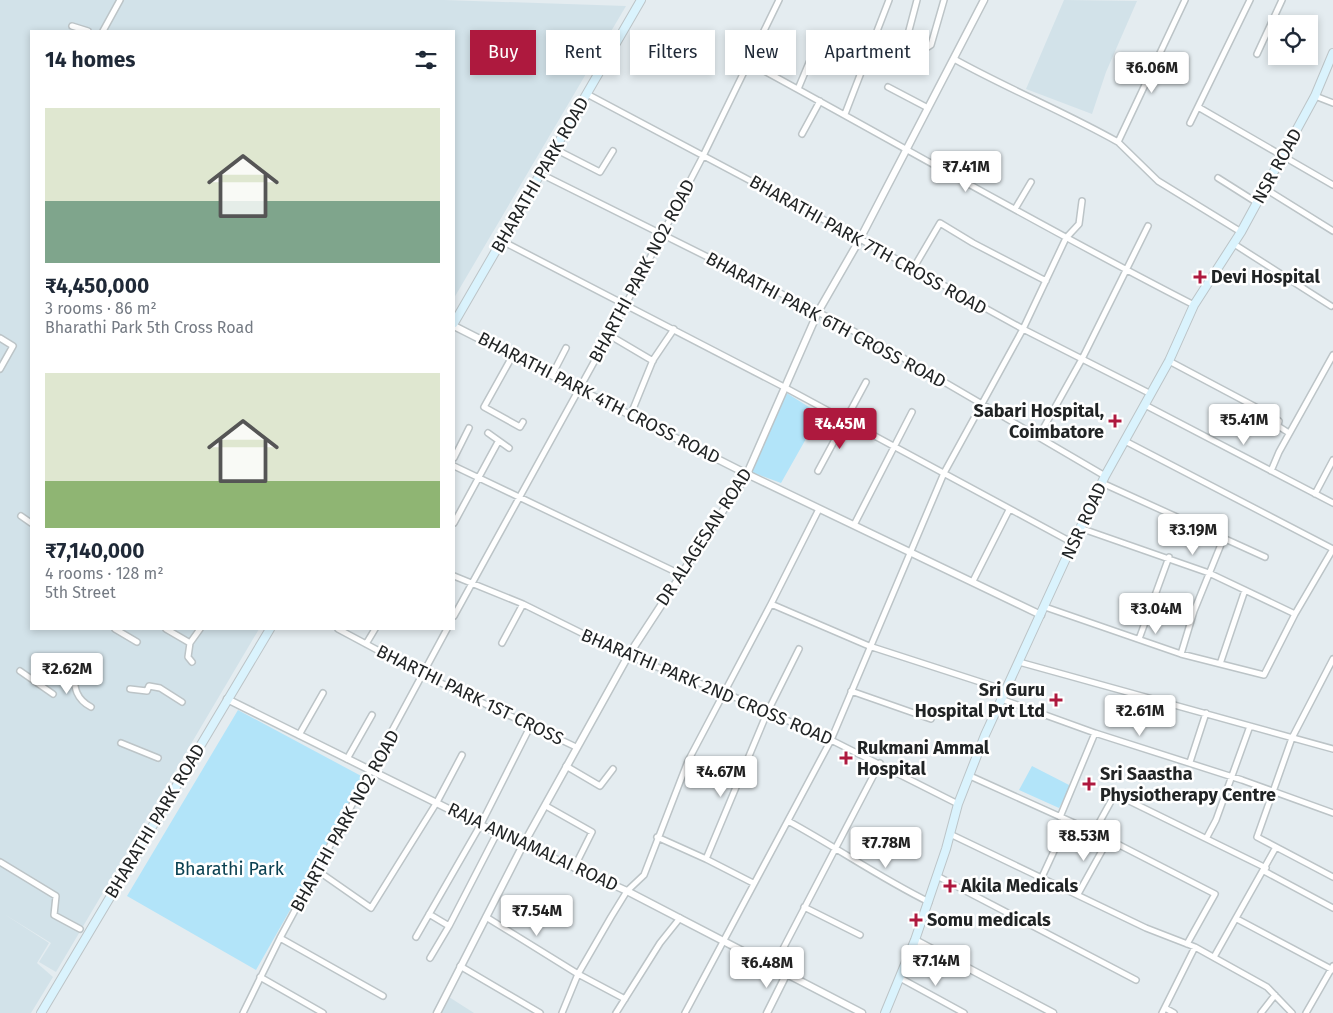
<!DOCTYPE html>
<meta charset="utf-8">
<style>
body{margin:0;font-family:"Fira Sans",sans-serif;background:#f6f6f7;color:#1f2937;height:100vh;display:flex;flex-direction:column;font-size:19px;white-space:nowrap}
*{box-sizing:border-box;margin:0}
p{font-size:16px;color:#747a83}
.icon{flex:none;width:28px;height:28px;fill:none;stroke:currentColor;stroke-width:2;stroke-linecap:round;stroke-linejoin:round}
.map{position:relative;flex:1;overflow:hidden}
.sheet{position:absolute;left:30px;top:30px;width:425px;height:600px;display:flex;flex-direction:column;background:#fff;border-radius:0px;box-shadow:0 2px 8px #0003}
.sheet>*{flex:none}
.hud{position:absolute;left:470px;top:30px;width:475px;height:45px;display:flex;gap:10px}
.controls{position:absolute;left:1268px;top:15px;display:grid;gap:10px}
.controls a{display:grid;place-items:center;width:50px;height:50px;border-radius:0px;background:#fff;box-shadow:0 2px 8px #0003;font-size:25px}
.price{position:absolute;translate:-50% -42px;padding:0 11px;border-radius:5px;background:#fff;color:#222;font-size:16px;line-height:32px;filter:drop-shadow(0 1px 2px #0008)}
.price::after{content:'';position:absolute;left:50%;top:30px;width:15px;height:11px;margin-left:-8px;background:inherit;clip-path:polygon(0 0,100% 0,50% 100%)}
.price.on{background:#ae193e;color:#fff}
ul{padding:0;list-style:none}
li{display:grid;align-content:center;gap:10px;height:265px;padding:0 15px}
li span{display:grid;place-items:center;height:155px;border-radius:0px;color:#555}
li>.icon{margin-inline-start:auto}
span .icon{width:90px;height:90px;fill:#fffc;stroke-width:1}
li b{font-size:21px}
h2{display:flex;justify-content:space-between;align-items:center;height:60px;padding:0 15px;font-size:21px}
.chip{padding:0 18px;border-radius:0px;background:#fff;box-shadow:0 2px 8px #0003;font-size:18px;line-height:45px}
.chip.on{background:#ae193e;color:#fff}
.map>svg:first-child{display:block}
.built{fill:#d2e2e9}
.green{fill:#b2e4f9}
.lines{fill:none;stroke-linecap:round;stroke-linejoin:round}
.minor-casing{stroke:#bcc4c7;stroke-width:8}
.tertiary-casing{stroke:#bcc4c7;stroke-width:9}
.secondary-casing{stroke:#bcc4c7;stroke-width:10}
.minor{stroke:#fff;stroke-width:5}
.tertiary{stroke:#fff;stroke-width:6}
.secondary{stroke:#daf3fd;stroke-width:8}
.poi-dot{fill:#ae193e;stroke:#fff;stroke-width:2}
.labels{text-anchor:middle;stroke-width:5;stroke-linejoin:round;paint-order:stroke}
.street-label{font-size:18px;fill:#212425;stroke:#fff}
.poi-label{font-size:18px;font-weight:bold;fill:#212425;stroke:#fff;text-anchor:start}
.park-label{font-size:18px;fill:#0a4051;stroke:#fff}
</style>
<div class="map">
<svg width="1333" height="1013" viewBox="0 0 1333 1013">
<rect width="100%" height="100%" fill="#e4ecf0"/>
<path class="built" d="M0,0H444L626,6L454,298V31H31V629H259L56,972L39,962L51,943L4,914L49,943L37,963L53,977L31,1013H0Z
M1064,0L1137,1L1106,72L1092,114L1026,89Z
M449,997L474,1013H440Z"/>
<path class="green" d="M785,392L820,414L781,483L751,472Z
M238,710L365,778L256,970L127,896Z
M1032,766L1071,786L1059,808L1019,790Z"/>
<g class="lines">
<defs>
<path id="minor" d="M917,0L907,38L909,42L928,47L931,45L944,0
M1185,0L1118,142L1158,181L1241,232
M72,26L88,31
M103,31L120,0
M1257,54L1282,0
M954,59C1008,89 1065,112 1118,142
M748,62C897,143 1043,228 1194,305
M888,87L928,108
M798,89L816,46
M587,94L860,239L1023,329L1151,394
M1315,96L1333,103
M1198,107L1333,185
M845,114L889,0
M1190,123L1250,0
M802,134L820,101
M555,149L600,172L613,151
M541,174L818,312L898,355L1105,476
M1218,178L1256,202
M1264,188L1333,231
M1015,209L1031,182
M502,241L784,387L1073,543
M1234,244L1331,306
M913,269L940,223L973,243L1046,281
M609,335L653,361
M0,338L13,346L0,369
M513,355L484,407L520,427L523,422
M1169,361L1267,413L1279,421L1278,426L1289,433
M552,375L566,348
M1145,405L1333,503
M631,414L653,360L674,329
M488,433L509,448
M1039,436L1082,359L1148,226
M454,458L469,428
M454,466L680,574
M818,471L866,382
M1271,471L1279,452L1333,355
M1102,483L1265,557
M1315,494L1333,460
M21,516L31,523
M454,523L498,442
M854,525L912,412
M1080,528L1209,573L1295,614
M454,576L523,604L628,656L723,692L831,740L958,804
M973,581L1009,510
M771,604L869,646L1005,690
M1045,607L1181,654L1264,675L1295,614L1333,549L1125,441
M454,616L626,304L703,156L779,0
M115,629L137,642
M166,629L190,643
M338,629L424,675L576,747
M1139,639L1169,557
M502,643L523,604
M366,644L375,629
M1181,654L1194,611L1224,537
M1333,659L1292,738L1257,837L1333,877
M192,662L188,657L190,643L200,629
M1019,662L1333,749
M72,663C75,682 72,697 91,707
M1220,664L1245,590
M20,671L53,694
M130,689L147,691L149,686L160,688L182,702
M851,691L931,719
M1001,699L1095,733L1242,780L1333,813
M299,735L323,693
M121,743L158,758
M347,759L372,715
M1190,762L1206,713
M566,766L600,786L613,769
M970,776L1094,832L1215,894L1187,944
M546,806L592,832L574,868
M1060,817L1095,733
M788,821C836,847 880,878 929,902
M1094,832L1115,794L1266,868
M950,834L1146,928L1195,947L1267,987L1292,1013
M657,837L706,859L767,713L799,649
M1207,837L1216,820L1250,726
M706,859L753,883
M0,862L56,896L54,915L80,929
M318,871L371,908L437,802L462,755
M1264,871L1333,908
M937,876L1136,980
M1042,877L1060,838
M1078,894L1108,840
M804,907L860,935
M429,914L449,926
M486,917L578,974L625,999
M1237,919L1333,970
M416,937L481,824L531,725
M280,938L383,996
M1214,957L1276,847
M430,958L449,926L497,833
M460,966L540,1013
M773,968L880,763
M260,977L323,1013
M900,978L964,1013
M1165,1008L1174,1013
M243,1013L280,938L447,629
M562,1013L578,974L611,917L627,891L644,875L688,761L771,604L819,509
M616,1013L660,943L680,918
M685,1013L831,740L944,473L1023,329L1066,238L1079,224L1082,201
M1162,1013L1195,947
M1261,1013L1275,995
M1306,1013L1333,966"/>
<path id="tertiary" d="M454,326L747,474L1041,615
M227,699L497,833L627,891L862,1013
M915,940L1053,1013
M437,1013L523,845L628,656L747,474L818,312L860,239L984,0
M767,1013L786,975"/>
<path id="secondary" d="M454,323L641,0
M41,1013L270,629
M885,1013L915,940L946,849L958,804L985,735L1073,543L1105,476L1169,361L1194,305L1241,232L1315,96L1333,53"/>
</defs>
<use href="#minor" class="minor-casing"/>
<use href="#tertiary" class="tertiary-casing"/>
<use href="#secondary" class="secondary-casing"/>
<use href="#minor" class="minor"/>
<use href="#tertiary" class="tertiary"/>
<use href="#secondary" class="secondary"/>
</g>
<g class="poi-dot">
<path d="M1197.5 269.5h5v5h5v5h-5v5h-5v-5h-5v-5h5z"/>
<path d="M1112.5 413.5h5v5h5v5h-5v5h-5v-5h-5v-5h5z"/>
<path d="M1053.5 692.5h5v5h5v5h-5v5h-5v-5h-5v-5h5z"/>
<path d="M843.5 750.5h5v5h5v5h-5v5h-5v-5h-5v-5h5z"/>
<path d="M1086.5 776.5h5v5h5v5h-5v5h-5v-5h-5v-5h5z"/>
<path d="M947.5 878.5h5v5h5v5h-5v5h-5v-5h-5v-5h5z"/>
<path d="M913.5 912.5h5v5h5v5h-5v5h-5v-5h-5v-5h5z"/>
</g>
<g class="labels">
<g class="street-label">
<text transform="translate(1277 166) rotate(-61)" y="6">NSR ROAD</text>
<text transform="translate(540 175) rotate(-60)" y="6">BHARATHI PARK ROAD</text>
<text transform="translate(868 245) rotate(29)" y="6">BHARATHI PARK 7TH CROSS ROAD</text>
<text transform="translate(642 271) rotate(-62)" y="6">BHARTHI PARK NO2 ROAD</text>
<text transform="translate(826 320) rotate(28)" y="6">BHARATHI PARK 6TH CROSS ROAD</text>
<text transform="translate(599 398) rotate(27)" y="6">BHARATHI PARK 4TH CROSS ROAD</text>
<text transform="translate(1084 521) rotate(-65)" y="6">NSR ROAD</text>
<text transform="translate(704 537) rotate(-57)" y="6">DR ALAGESAN ROAD</text>
<text transform="translate(707 687) rotate(23)" y="6">BHARATHI PARK 2ND CROSS ROAD</text>
<text transform="translate(470 695) rotate(26)" y="6">BHARTHI PARK 1ST CROSS</text>
<text transform="translate(155 821) rotate(-59)" y="6">BHARATHI PARK ROAD</text>
<text transform="translate(345 821) rotate(-61)" y="6">BHARTHI PARK NO2 ROAD</text>
<text transform="translate(533 847) rotate(25)" y="6">RAJA ANNAMALAI ROAD</text>
</g>
<g class="poi-label">
<text x="1211" y="283">Devi Hospital</text>
<text x="1104" y="417" text-anchor="end">Sabari Hospital,<tspan x="1104" dy="21">Coimbatore</tspan></text>
<text x="1045" y="696" text-anchor="end">Sri Guru<tspan x="1045" dy="21">Hospital Pvt Ltd</tspan></text>
<text x="857" y="754">Rukmani Ammal<tspan x="857" dy="21">Hospital</tspan></text>
<text x="1100" y="780">Sri Saastha<tspan x="1100" dy="21">Physiotherapy Centre</tspan></text>
<text x="961" y="892">Akila Medicals</text>
<text x="927" y="926">Somu medicals</text>
</g>
<g class="park-label">
<text x="229" y="875">Bharathi Park</text>
</g>
</g>
</svg>
<div class="controls">
<a><svg class="icon" aria-label="locate" viewBox="0 0 24 24"><circle cx="12" cy="12" r="6"/><path d="M12 2v4M12 18v4M2 12h4M18 12h4"/></svg></a>
</div>
<b class="price" style="left:1152px;top:94px">₹6.06M</b>
<b class="price" style="left:966px;top:193px">₹7.41M</b>
<b class="price" style="left:1244px;top:446px">₹5.41M</b>
<b class="price on" style="left:840px;top:450px">₹4.45M</b>
<b class="price" style="left:1193px;top:556px">₹3.19M</b>
<b class="price" style="left:1156px;top:635px">₹3.04M</b>
<b class="price" style="left:67px;top:695px">₹2.62M</b>
<b class="price" style="left:1140px;top:737px">₹2.61M</b>
<b class="price" style="left:721px;top:798px">₹4.67M</b>
<b class="price" style="left:1084px;top:862px">₹8.53M</b>
<b class="price" style="left:886px;top:869px">₹7.78M</b>
<b class="price" style="left:537px;top:937px">₹7.54M</b>
<b class="price" style="left:936px;top:987px">₹7.14M</b>
<b class="price" style="left:767px;top:989px">₹6.48M</b>
<div class="hud">
<a class="chip on">Buy</a>
<a class="chip">Rent</a>
<a class="chip">Filters</a>
<a class="chip">New</a>
<a class="chip">Apartment</a>
</div>
<section class="sheet">
<h2>14 homes<svg class="icon" aria-label="filters" viewBox="0 0 24 24"><path d="M4 7h16M4 17h16"/><circle cx="9" cy="7" r="2"/><circle cx="15" cy="17" r="2"/></svg></h2>
<ul>
<li><span style="background:linear-gradient(#dfe7d0 60%,#7fa58c 0)"><svg class="icon" aria-label="home" viewBox="0 0 24 24"><path d="M3 11l9-7 9 7M6 9v11h12V9"/></svg></span><div><b>₹4,450,000</b><p>3 rooms · 86 m²</p><p>Bharathi Park 5th Cross Road</p></div></li>
<li><span style="background:linear-gradient(#dfe7d0 70%,#8fb573 0)"><svg class="icon" aria-label="home" viewBox="0 0 24 24"><path d="M3 11l9-7 9 7M6 9v11h12V9"/></svg></span><div><b>₹7,140,000</b><p>4 rooms · 128 m²</p><p>5th Street</p></div></li>
</ul>
</section>
</div>
